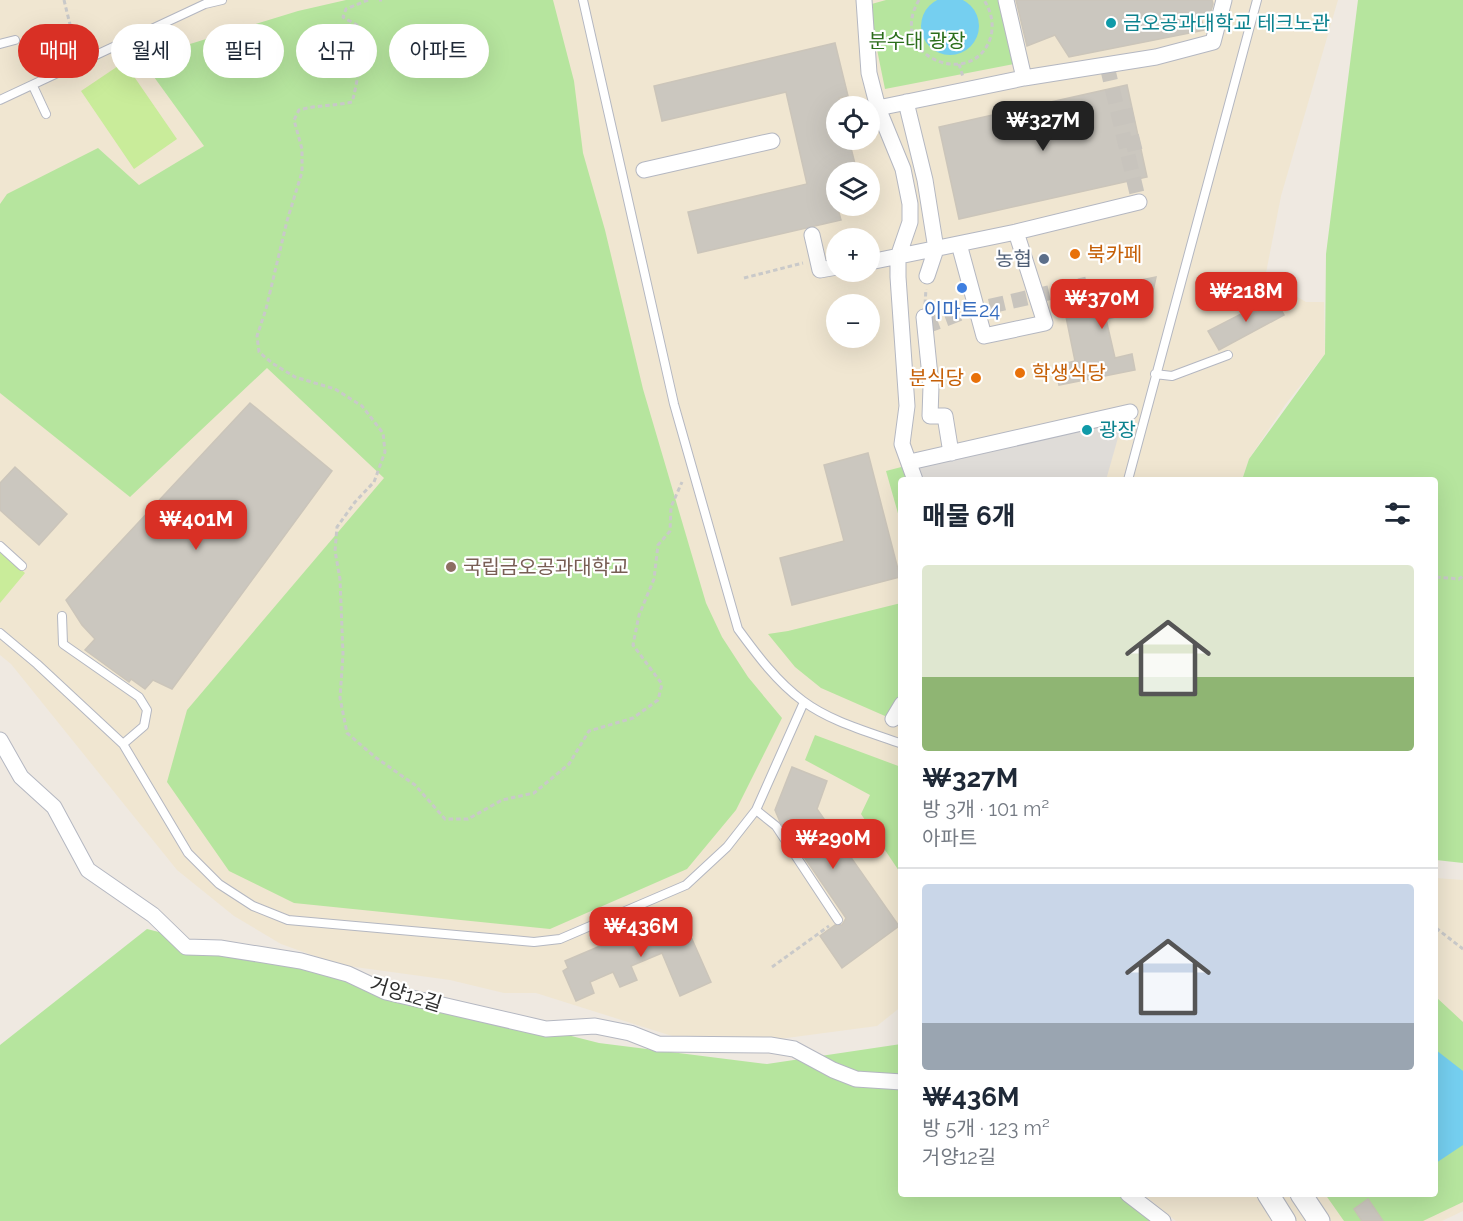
<!DOCTYPE html>
<html lang="ko">
<meta charset="utf-8">
<style>
body{margin:0;font-family:Raleway,"Noto Sans KR",sans-serif;background:#f6f6f7;color:#1f2937;height:100vh;display:flex;flex-direction:column;font-size:22px;white-space:nowrap}
*{box-sizing:border-box;margin:0}
p{font-size:20px;color:#747a83}
.icon{flex:none;width:33px;height:33px;fill:none;stroke:currentColor;stroke-width:2;stroke-linecap:round;stroke-linejoin:round}
.map{position:relative;flex:1;overflow:hidden}
.sheet{position:absolute;left:898px;top:477px;width:540px;height:720px;display:flex;flex-direction:column;background:#fff;border-radius:6px;box-shadow:0 6px 24px #0002}
.sheet>*{flex:none}
.banner{position:absolute;left:18px;top:24px;width:570px;height:54px;display:flex;gap:12px}
.fabs{position:absolute;left:826px;top:96px;display:grid;gap:12px}
.fabs a{display:grid;place-items:center;width:54px;height:54px;border-radius:50%;background:#fff;box-shadow:0 6px 24px #0002;font-size:30px}
.price{position:absolute;translate:-50% -51px;padding:0 14px;border-radius:12px;background:#d93025;color:#fff;font-size:20px;line-height:39px;filter:drop-shadow(0 2px 3px #0008)}
.price::after{content:'';position:absolute;left:50%;top:36px;width:18px;height:14px;margin-left:-9px;background:inherit;clip-path:polygon(0 0,100% 0,50% 100%)}
.price.active{background:#222;color:#fff}
ul{padding:0;list-style:none}
li{display:grid;align-content:center;gap:12px;height:318px;padding:0 24px}
li+li{border-top:2px solid #e0e1e3}
li span{display:grid;place-items:center;height:186px;border-radius:6px;color:#555}
li>.icon{margin-inline-start:auto}
span .icon{width:108px;height:108px;fill:#fffc;stroke-width:1}
li b{font-size:26px}
h2{display:flex;justify-content:space-between;align-items:center;height:72px;padding:0 24px;font-size:26px}
.chip{padding:0 21px;border-radius:27px;background:#fff;box-shadow:0 6px 24px #0002;font-size:21px;line-height:54px}
.chip.active{background:#d93025;color:#fff}
.map>svg:first-child{display:block}
.education{fill:#f0e6d1;fill-rule:evenodd}
.green{fill:#b6e59e}
.pitch{fill:#c9ec9a}
.plaza{fill:#dfdcd8}
.water{fill:#75cff0}
.building{fill:#cbc7bf;stroke:#cbc5ba;stroke-width:1.5}
.lines{fill:none;stroke-linecap:round;stroke-linejoin:round}
.street-tunnel{stroke:#c8c4bd;stroke-width:15;stroke-dasharray:15 8;stroke-linecap:butt}
.lane-casing{stroke:#b4b7c1;stroke-width:10}
.street-casing{stroke:#b4b7c1;stroke-width:17}
.secondary-casing{stroke:#b4b7c1;stroke-width:23}
.path{stroke:#c9c9c9;stroke-width:3;stroke-dasharray:4.5 3;stroke-linecap:butt}
.lane{stroke:#fff;stroke-width:8}
.street{stroke:#fff;stroke-width:15}
.secondary{stroke:#fff;stroke-width:21}
.culture-dot{fill:#0f9aa8;stroke:#fff;stroke-width:2}
.food-dot{fill:#e8710a;stroke:#fff;stroke-width:2}
.service-dot{fill:#5c6f8a;stroke:#fff;stroke-width:2}
.shop-dot{fill:#3f7fe0;stroke:#fff;stroke-width:2}
.education-dot{fill:#8d6e63;stroke:#fff;stroke-width:2}
.labels{text-anchor:middle;stroke-width:4.5;stroke-linejoin:round;paint-order:stroke}
.culture-label{font-size:20px;fill:#0d838f;stroke:#fff;text-anchor:start}
.park-label{font-size:20px;fill:#2c6e1b;stroke:#fff}
.food-label{font-size:20px;fill:#c56008;stroke:#fff;text-anchor:start}
.service-label{font-size:20px;fill:#4e5e75;stroke:#fff;text-anchor:end}
.shop-label{font-size:20px;fill:#366cbe;stroke:#fff}
.education-label{font-size:20px;fill:#785e54;stroke:#fff;text-anchor:start}
.street-label{font-size:20px;fill:#2e2e2e;stroke:#fff}
</style>
<div class="map">
<svg width="1463" height="1221" viewBox="0 0 1463 1221">
<rect width="100%" height="100%" fill="#efe9e1"/>
<path class="education" d="M0,0H1338L1281,196L1265,278L1306,302H1324L1325,354L1285,405L1249,459L1242,480H902V1006L877,1026L710,1048L536,993H504L450,980L340,965L281,944L234,916L177,870L11,664L0,655ZM837,106H870V140H837ZM837,172H870V206H837ZM837,238H870V272H837ZM837,304H870V338H837Z
M1436,878L1463,880V1211L1442,1221H1176L1143,1194H1436Z"/>
<path class="green" d="M346,0H553L574,81L583,153L605,230L643,389L706,603L722,637L748,677L782,718L736,810L687,869L550,929L294,903L229,871L167,782L187,710L384,478L267,368L130,497L0,393V204L7,194L98,148L139,185L204,146L141,59L298,11Z
M886,0H1002L1014,64L885,89L868,5Z
M1358,0H1463V863L1436,860V480H1242L1249,459L1325,354L1326,254Z
M909,465L913,480H902L901,524L886,471Z
M901,603V694L889,715L885,716L821,688L795,667L768,634L788,631Z
M815,735L901,767V874L861,814L870,795L805,760Z
M147,929L599,1043L767,1064L901,1044L902,1194H1123L1157,1221H0V1045Z
M1436,997L1463,1022V1202L1423,1221H1344L1325,1194H1436Z"/>
<path class="pitch" d="M124,62L177,139L134,169L81,91Z
M0,552L25,573L0,603Z"/>
<path class="plaza" d="M1125,413L1106,480H917L913,464Z"/>
<path class="water" d="M921 26a29 29 0 1 1 58 0a29 29 0 1 1-58 0Z
M1436,1050L1463,1071V1145L1436,1163Z"/>
<path class="building" d="M1016,0H1212L1213,4L1210,14L1200,16L1205,30L1069,57L1055,35L1027,46Z
M835,43L848,96L839,98L841,106H837V140H849L857,172H837V206L841,220L698,253L688,212L807,184L786,92L662,121L654,86Z
M1127,85L1147,177L959,219L939,127Z
M1156,277L1149,310L1106,319L1115,358L1132,354L1135,370L1059,385L1055,366L1075,361L1064,307L1084,303L1082,292Z
M1274,297L1284,315L1219,350L1208,331Z
M250,403L332,471L172,689L153,680L145,689L131,679L129,682L85,650L95,639L82,625L66,600Z
M868,453L900,577L792,605L780,558L844,541L824,465Z
M15,467L67,514L39,545L0,510V483Z
M792,767L827,781L817,809L899,926L842,968L820,936L835,925H842L846,918L780,822L775,810Z
M680,912L711,982L680,996L662,953L631,966L637,980L620,987L613,972L590,982L594,993L576,1001L563,971L568,968L565,961Z
M1368,1199L1383,1221H1362L1354,1209Z"/>
<g class="lines">
<path class="street-tunnel" d="M1107,66L1139,202
M1119,118L1137,114
M1126,145L1142,141
M924,327L961,313L1087,284"/>
<defs>
<path id="lane" d="M583,0L674,404L738,629C757,655 777,682 803,701C831,722 869,732 902,744
M0,44L15,40
M33,86L46,114
M0,100L205,4L222,0
M1155,374L1172,376L1228,355
M1128,480L1257,0
M0,546L22,566
M62,616L63,644L139,697L147,710L144,726L123,744
M0,633L37,664L123,744L188,853L219,884L253,906L288,920L501,939L534,942L560,939L686,885L727,847L756,810L804,702
M756,810L776,826L838,920"/>
<path id="street" d="M864,0L869,73L878,108L903,169L910,204V222L898,257V277L907,406L902,444L915,480
M1006,0L1024,78
M906,102L925,180L936,249L927,276
M878,108L1024,78L1156,57L1213,42L1224,0
M644,170L772,141
M812,235L820,270L837,267
M959,244L984,336L1045,323L1016,232
M870,262L1016,232L1139,202
M924,317L931,386L930,416H945L951,453
M910,462L1130,412
M893,719L902,704
M0,740L21,777L54,807L88,870L153,915L186,947L220,948L301,961L348,974L386,992L546,1029L595,1026L630,1033L658,1044L770,1045L794,1049L833,1070L856,1079L902,1082
M1128,1194L1163,1221"/>
<path id="secondary" d="M1268,1194L1285,1221
M1301,1194L1319,1221"/>
</defs>
<use href="#lane" class="lane-casing"/>
<use href="#street" class="street-casing"/>
<use href="#secondary" class="secondary-casing"/>
<path class="path" d="M64,0L77,53
M368,0L346,9L343,17C348,21 356,23 359,27C366,37 356,90 352,102C334,106 317,105 299,110L294,120L302,149V172L287,221L266,309L257,336L259,352L272,363L295,377L335,389L362,406L383,433L385,452L374,482L355,502L337,527L335,551L340,579L343,654L340,698L347,733L375,757L415,785L445,819H468L502,800L534,793L569,764L589,731L633,718L658,700L662,684L633,645L639,615L654,579L658,545L670,531L671,507L682,482
M379,0H382
M919,0C885,57 975,92 991,36C994,23 991,11 984,0
M882,42L913,36
M959,64L963,77
M744,278L803,263
M925,304L926,289
M1436,577L1459,579L1463,576
M1436,928L1463,949
M772,967L829,926"/>
<use href="#lane" class="lane"/>
<use href="#street" class="street"/>
<use href="#secondary" class="secondary"/>
</g>
<g class="culture-dot">
<circle cx="1111" cy="23" r="6"/>
<circle cx="1087" cy="430" r="6"/>
</g>
<g class="food-dot">
<circle cx="1075" cy="254" r="6"/>
<circle cx="1020" cy="373" r="6"/>
<circle cx="976" cy="378" r="6"/>
</g>
<circle class="service-dot" cx="1044" cy="259" r="6"/>
<circle class="shop-dot" cx="962" cy="288" r="6"/>
<circle class="education-dot" cx="451" cy="567" r="6"/>
<g class="labels">
<g class="culture-label">
<text x="1123" y="30">금오공과대학교 테크노관</text>
<text x="1099" y="437">광장</text>
</g>
<g class="park-label">
<text x="917" y="48">분수대 광장</text>
</g>
<g class="food-label">
<text x="1087" y="261">북카페</text>
<text x="1032" y="380">학생식당</text>
<text x="964" y="385" text-anchor="end">분식당</text>
</g>
<g class="service-label">
<text x="1032" y="266">농협</text>
</g>
<g class="shop-label">
<text x="962" y="317">이마트24</text>
</g>
<g class="education-label">
<text x="463" y="574">국립금오공과대학교</text>
</g>
<g class="street-label">
<text transform="translate(406 994) rotate(17)" y="7">거양12길</text>
</g>
</g>
</svg>
<div class="fabs">
<a><svg class="icon" aria-label="locate" viewBox="0 0 24 24"><circle cx="12" cy="12" r="6"/><path d="M12 2v4M12 18v4M2 12h4M18 12h4"/></svg></a>
<a><svg class="icon" aria-label="layers" viewBox="0 0 24 24"><path d="M12 4l9 5-9 5-9-5zM3 14l9 5 9-5"/></svg></a>
<a>+</a>
<a>−</a>
</div>
<b class="price active" style="left:1043px;top:152px">₩327M</b>
<b class="price" style="left:1246px;top:323px">₩218M</b>
<b class="price" style="left:1102px;top:330px">₩370M</b>
<b class="price" style="left:196px;top:551px">₩401M</b>
<b class="price" style="left:833px;top:870px">₩290M</b>
<b class="price" style="left:641px;top:958px">₩436M</b>
<div class="banner">
<a class="chip active">매매</a>
<a class="chip">월세</a>
<a class="chip">필터</a>
<a class="chip">신규</a>
<a class="chip">아파트</a>
</div>
<section class="sheet">
<h2>매물 6개<svg class="icon" aria-label="filters" viewBox="0 0 24 24"><path d="M4 7h16M4 17h16"/><circle cx="9" cy="7" r="2"/><circle cx="15" cy="17" r="2"/></svg></h2>
<ul>
<li><span style="background:linear-gradient(#dfe7d0 60%,#8fb573 0)"><svg class="icon" aria-label="home" viewBox="0 0 24 24"><path d="M3 11l9-7 9 7M6 9v11h12V9"/></svg></span><div><b>₩327M</b><p>방 3개 · 101 m²</p><p>아파트</p></div></li>
<li><span style="background:linear-gradient(#c9d6e8 75%,#9aa5b1 0)"><svg class="icon" aria-label="home" viewBox="0 0 24 24"><path d="M3 11l9-7 9 7M6 9v11h12V9"/></svg></span><div><b>₩436M</b><p>방 5개 · 123 m²</p><p>거양12길</p></div></li>
</ul>
</section>
</div>
